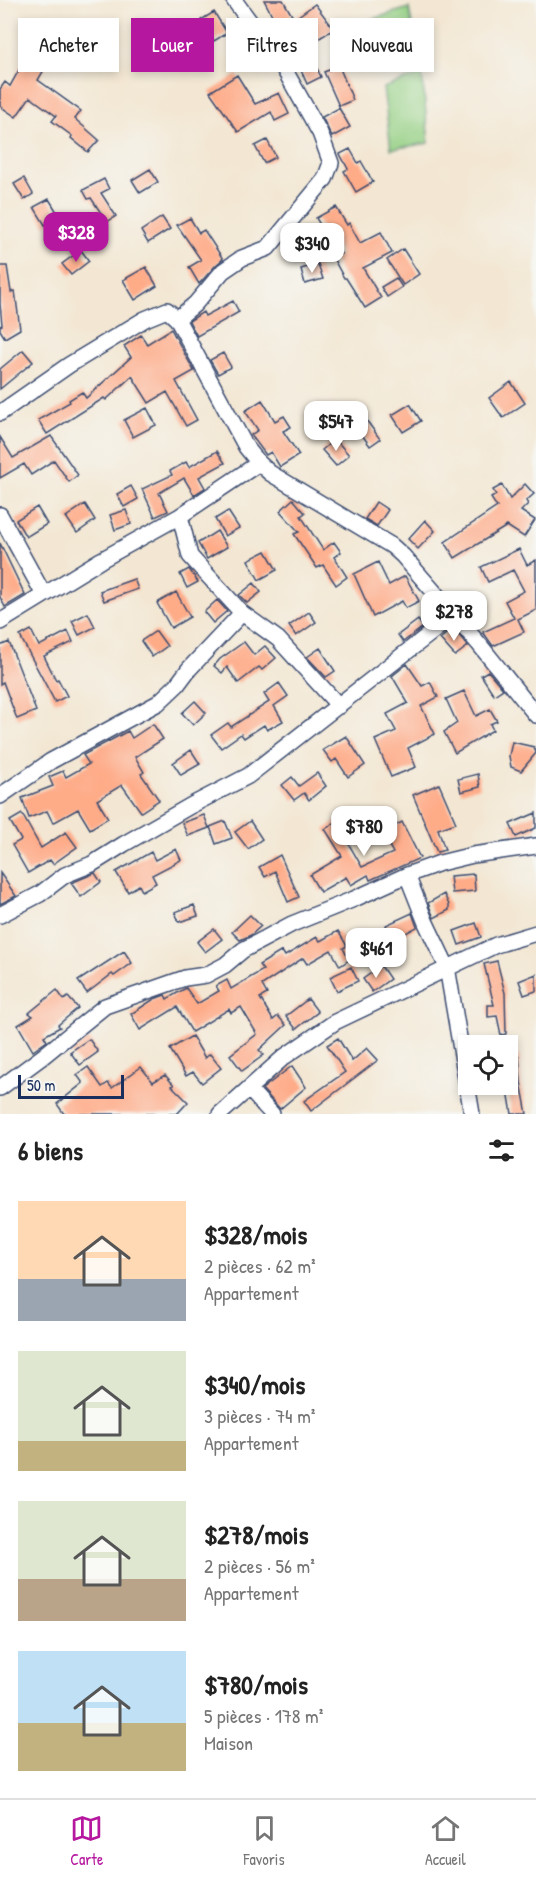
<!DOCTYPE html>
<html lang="fr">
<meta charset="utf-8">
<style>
body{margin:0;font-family:"Patrick Hand",sans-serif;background:#f6f6f6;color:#222;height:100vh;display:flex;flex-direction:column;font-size:22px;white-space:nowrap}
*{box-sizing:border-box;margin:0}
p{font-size:20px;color:#767676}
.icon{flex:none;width:33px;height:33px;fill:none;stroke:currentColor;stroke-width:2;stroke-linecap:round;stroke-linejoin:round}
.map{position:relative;height:1114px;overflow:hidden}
.details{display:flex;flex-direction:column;background:#fff;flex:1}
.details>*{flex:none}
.hud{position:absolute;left:18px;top:18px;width:501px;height:54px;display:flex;gap:12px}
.buttons{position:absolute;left:458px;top:1035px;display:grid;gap:12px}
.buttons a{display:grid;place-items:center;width:60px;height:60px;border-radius:0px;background:#fff;box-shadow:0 3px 9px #0003;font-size:30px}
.scale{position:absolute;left:18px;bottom:15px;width:106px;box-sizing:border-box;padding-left:6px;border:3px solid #1b2f5e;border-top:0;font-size:16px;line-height:21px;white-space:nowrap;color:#1b2f5e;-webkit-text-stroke:4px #f6f6f2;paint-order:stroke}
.price{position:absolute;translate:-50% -51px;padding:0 14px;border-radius:12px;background:#fff;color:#222;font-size:20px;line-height:39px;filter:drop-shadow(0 2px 3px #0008)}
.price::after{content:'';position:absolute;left:50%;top:36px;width:18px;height:14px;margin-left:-9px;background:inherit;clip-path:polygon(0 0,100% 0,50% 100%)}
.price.selected{background:#b5179e;color:#fff}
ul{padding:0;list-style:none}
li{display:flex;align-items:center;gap:18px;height:150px;padding:0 18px}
li span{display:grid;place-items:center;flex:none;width:168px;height:120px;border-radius:0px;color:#555}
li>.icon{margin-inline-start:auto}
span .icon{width:72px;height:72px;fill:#fffc;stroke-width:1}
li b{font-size:26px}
h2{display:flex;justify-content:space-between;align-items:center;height:72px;padding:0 18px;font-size:26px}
.chip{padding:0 21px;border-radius:0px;background:#fff;box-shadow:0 3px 9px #0003;font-size:21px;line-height:54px}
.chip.selected{background:#b5179e;color:#fff}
.tabs{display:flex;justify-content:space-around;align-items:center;height:84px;border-top:2px solid #e0e0e0;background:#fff;font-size:16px;color:#767676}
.tabs a{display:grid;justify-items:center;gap:3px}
.tabs .selected{color:#b5179e}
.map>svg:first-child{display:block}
.green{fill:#95d084;stroke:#588071;stroke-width:1.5}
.building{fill:#feab88}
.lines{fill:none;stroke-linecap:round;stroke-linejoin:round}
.minor-casing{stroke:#3b4b70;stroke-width:18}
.minor{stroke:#fff;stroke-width:15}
</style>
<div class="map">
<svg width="536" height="1114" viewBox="0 0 536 1114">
<rect width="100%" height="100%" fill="#f6f6f2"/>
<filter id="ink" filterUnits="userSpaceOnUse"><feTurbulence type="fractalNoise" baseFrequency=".0167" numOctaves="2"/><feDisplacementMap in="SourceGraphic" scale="12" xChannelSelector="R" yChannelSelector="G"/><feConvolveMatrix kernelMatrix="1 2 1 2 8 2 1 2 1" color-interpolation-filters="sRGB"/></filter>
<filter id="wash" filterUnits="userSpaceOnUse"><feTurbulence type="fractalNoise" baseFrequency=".008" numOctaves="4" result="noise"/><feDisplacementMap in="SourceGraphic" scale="24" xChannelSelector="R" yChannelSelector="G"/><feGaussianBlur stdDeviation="1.35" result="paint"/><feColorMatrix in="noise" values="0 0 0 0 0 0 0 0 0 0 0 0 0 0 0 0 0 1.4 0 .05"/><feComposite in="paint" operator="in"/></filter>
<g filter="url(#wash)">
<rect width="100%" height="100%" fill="#f3e7d3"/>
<path class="green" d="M409,8L419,63L384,74L365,21Z
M422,74L429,143L391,149L383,88Z"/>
<g id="blocks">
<path class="building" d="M264,0H283L294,19L315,4L334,29L299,51L284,25L279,28Z
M214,12L227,33L214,41L201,20Z
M33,45L52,56L38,80L81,111L75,119L99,140L88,152L71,138L72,136L52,121L56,116L30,97L16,117L0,106V89L5,82L10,86Z
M310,53L321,77L307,84L296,59Z
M339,66L353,100L339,106L324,72Z
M237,75L255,104L279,93L289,114L275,121L271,112L238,132L210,92Z
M339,108L350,127L332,137L322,117Z
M267,140L276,157L264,163L255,146Z
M350,149L358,163L361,161L373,182L356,192L344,171L348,169L340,154Z
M150,169L158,182L140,193L132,180Z
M24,178L33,194L24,200L14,184Z
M104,179L109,189L101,193L116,216L107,222L91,198L88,199L83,190Z
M49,199L60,217L45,225L34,207Z
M336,207L347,225L349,223L360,243L381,232L392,253L363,268L381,298L365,308L346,278H344L333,258L341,254L326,228L323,230L316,218Z
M162,217L170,229L148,243L141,231Z
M190,218L199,233L204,230L223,259L216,265L199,284L189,267L201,260L177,225Z
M301,234L306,246L292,253L287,241Z
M403,249L419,274L403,285L387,260Z
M81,250L89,261L71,275L62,264Z
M318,264L323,279L305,284L301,269Z
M0,266H7L11,292L15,291L20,329L5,338L0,330V326L2,325L0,304Z
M146,267L157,286L135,300L123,280Z
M396,278L402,287L387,297L381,287Z
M233,301L239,312L197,336L189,321L203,312L205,316Z
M171,329L194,371L176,381L197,420L186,426L167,392L149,403L132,376L106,400L104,398L47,434L38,420L70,402L69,400L82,392L86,398L131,357L124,346L141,335L147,344Z
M23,350L33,362L0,389V369Z
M223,353L231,367L218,374L210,360Z
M511,382L525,403L503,418L489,398Z
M262,400L275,421L284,416L291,427L283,431L299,455L280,467L271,452L266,455L251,435L258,430L245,411Z
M410,404L421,421L403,432L392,415Z
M147,408L156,425L133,437L124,420Z
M367,421L380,439L370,446L357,428Z
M51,436L78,475L69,482L54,460L31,475L24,464L0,478V437L13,458Z
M335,439L349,455L336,466L322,450Z
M217,451L225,463L199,477L205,488L194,495L184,478L159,493L168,511L155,517L142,489L172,475L170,471L186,462L189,467Z
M525,484L534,494L526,501L528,504L521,511L535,520L524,537L507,526L455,558L445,542L497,507L491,498L496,495L493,490L502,485L510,499Z
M131,486L138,499L124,507L117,494Z
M293,499L305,513L301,516L323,550L334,542L341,552L334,557L347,577L336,585L323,565L317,568L294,534L299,532L280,511Z
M376,502L388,510L377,526L365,519Z
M85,504L95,520L77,533L66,517Z
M37,507L47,524L26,537L16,520Z
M126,510L131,524L115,530L110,515Z
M228,511L239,528L225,536L215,519Z
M425,520L435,531L418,549L408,539Z
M217,531L227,547L207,559L198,543Z
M0,543L25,595L5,607L0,597Z
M519,549L527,565L536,560V610L518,619L524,632L493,646L483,632L514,618L505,601L524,591L513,570L488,582L481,567Z
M266,551L277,570L259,580L248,560Z
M378,562L389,585L405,576L419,601L406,608L402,601L373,617L354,574Z
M189,569L198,582L187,588L180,574Z
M134,579L138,589L104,601L100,591Z
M254,583L261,592L247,603L239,595Z
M176,592L190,617L171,628L157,603Z
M217,600L227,611L213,623L204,612Z
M309,612L316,622L296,636L289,626Z
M88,613L95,627L79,635L72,621Z
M418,620L423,627L403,642L398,635Z
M453,628L468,646L455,656L440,639Z
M31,630L39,646L68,631L73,642L44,656L56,680L58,679L67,696L55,702L20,636Z
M156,631L167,646L152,657L141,641Z
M9,642L36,711L17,719L3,682L0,684V646Z
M244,642L254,655L265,646L276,658L262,670L259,667L238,683L227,667L222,673L214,666L220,659Z
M320,648L335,671L326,677L307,657Z
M407,664L422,686L430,682L438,697L421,706L435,734L408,748L416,767L391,777L375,740L396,731L387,714L408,703L392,676Z
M488,671L503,689L494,695L481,675Z
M279,683L288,696L274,706L283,721L267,730L264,725L244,738L241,734L221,748L211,735L228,723L231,727L269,702L264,694Z
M464,691L476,716L490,709L497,721L490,724L493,730L455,753L444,732L457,723L446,699Z
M195,701L206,713L193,725L182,713Z
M153,724L163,739L135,757L144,772L141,774L159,800L141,812L122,785L97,800L108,818L90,829L78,809L53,823L47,811L29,818L22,798L53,786L49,777L63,771L66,777L89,764L83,755L128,731L132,738Z
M346,736L365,765L348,777L336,759L332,762L323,750Z
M512,742L534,747L536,753L521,771L511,767L509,756Z
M191,750L200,764L181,775L173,763Z
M317,773L326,786L309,800L304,793L294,800L282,785L292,777L299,786Z
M478,774L480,787L461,792L458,779Z
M439,784L456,823L438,829L445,850L437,852L413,795Z
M536,813V828L516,837L510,824Z
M22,814L41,848L66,832L77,847L53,864L50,860L28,873L12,845L21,840L10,821Z
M204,815L209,828L188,836L182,823Z
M342,818L354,836L347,841L362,867L393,853L382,833L402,822L420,858L370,880L368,875L351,885L346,877L320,892L310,875L342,856L325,829Z
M225,821L232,838L216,844L210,827Z
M250,821L262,839L248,849L235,832Z
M176,849L181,860L152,875L156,883L142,891L139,885L128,892L116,872L151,852L155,860Z
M280,855L299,897L288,902L275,871L265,877L259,867Z
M0,873L16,896L0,904Z
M95,873L101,882L81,897L71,883Z
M474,874L475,891L452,893L450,876Z
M444,894L449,905V910L434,918L428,903Z
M194,905L198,916L179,922L175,912Z
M412,913L417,927L393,940L386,925Z
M250,915L261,926L251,935L240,940L232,932Z
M476,923L481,937L459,945L454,931Z
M214,929L222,939L205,952L197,942Z
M338,931L347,946L343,948L349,960L340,966L331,950L307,964L303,958L262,985L267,994L260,998L273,1020L278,1016L286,1025L259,1050L264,1055L242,1071L230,1055L257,1034L241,1007L231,1013L229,1009L192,1032L177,1007L140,1030L131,1014L154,999L165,995L167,999L186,988L197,1004L219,991L216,986L227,980L231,989L263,970L259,965L282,951L285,956L317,937L320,941Z
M124,951L132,963L114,976L112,974L87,993L78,981Z
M497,961L505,993L506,1034L501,1035L497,1016L488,1017V1005H494L484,964Z
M381,966L390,979L372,992L363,979Z
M351,967L358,981L337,991L330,977Z
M536,974V991L524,995L519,981Z
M57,990L64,1000L68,997L78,1008L58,1025L60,1027L44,1036L47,1041L33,1051L18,1025L33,1016L29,1013Z
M308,999L318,1012L296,1029L286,1016Z
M192,1036L205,1058L210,1054L221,1068L202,1083L193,1072L186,1076L170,1049Z
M338,1038L352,1061L367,1048L378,1060L311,1111L304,1101L345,1072L327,1045Z
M89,1039L98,1052L80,1065L70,1052Z
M519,1056L521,1082L527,1114H512L507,1084V1057Z
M292,1066L306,1087L280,1109L262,1089Z
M88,1067L102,1087L108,1083L112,1088L141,1067L153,1082L165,1075L174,1085L172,1086L188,1102L177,1114H64L57,1104L83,1083L77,1075Z"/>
</g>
</g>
<g filter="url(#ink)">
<use href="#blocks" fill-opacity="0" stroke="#3b4b70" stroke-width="1.5"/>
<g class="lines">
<defs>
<path id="minor" d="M177,319L195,304L223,271L242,258L268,248L325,179L331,163L320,133L283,67L234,0
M0,413L69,365L145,319L167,310L177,319L246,447L259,463L270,473L392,546L403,556L479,644L536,715
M0,515L44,595
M180,516L190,556L242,613L278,639L339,706
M0,622L101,560L180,516L259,463
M0,796L51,761L158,703L177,685L189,669L242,613
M407,875L426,923L447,967L472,1114
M0,915L40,894L65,875L92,864L124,844L190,806L248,776L454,615
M0,1088L42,1057L105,1006L185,978L206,975L225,965L243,950L292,924L354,899L407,875L440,863L473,855L536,846
M249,1089L272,1114
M220,1114L284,1057L335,1022L496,945L536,933"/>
</defs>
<use href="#minor" class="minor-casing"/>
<use href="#minor" class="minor"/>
</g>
</g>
</svg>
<div class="buttons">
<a><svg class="icon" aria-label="locate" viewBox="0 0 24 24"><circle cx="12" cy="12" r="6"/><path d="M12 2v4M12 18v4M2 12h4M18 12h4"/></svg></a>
</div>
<div class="scale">50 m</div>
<b class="price selected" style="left:76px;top:263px">$328</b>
<b class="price" style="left:312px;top:274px">$340</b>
<b class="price" style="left:336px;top:452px">$547</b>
<b class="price" style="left:454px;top:642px">$278</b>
<b class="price" style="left:364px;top:857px">$780</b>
<b class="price" style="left:376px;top:979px">$461</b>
<div class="hud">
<a class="chip">Acheter</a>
<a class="chip selected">Louer</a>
<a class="chip">Filtres</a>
<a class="chip">Nouveau</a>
</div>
</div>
<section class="details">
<h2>6 biens<svg class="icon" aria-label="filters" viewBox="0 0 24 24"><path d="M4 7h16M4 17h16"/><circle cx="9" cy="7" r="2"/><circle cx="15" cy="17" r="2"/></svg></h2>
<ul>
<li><span style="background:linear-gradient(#ffd9b3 65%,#9aa5b1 0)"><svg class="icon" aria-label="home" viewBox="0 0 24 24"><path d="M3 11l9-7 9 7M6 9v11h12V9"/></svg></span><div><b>$328/mois</b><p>2 pièces · 62 m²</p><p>Appartement</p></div></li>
<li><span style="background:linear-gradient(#dfe7d0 75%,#c2b280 0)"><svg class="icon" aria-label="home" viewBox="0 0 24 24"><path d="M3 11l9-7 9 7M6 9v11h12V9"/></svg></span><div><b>$340/mois</b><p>3 pièces · 74 m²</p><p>Appartement</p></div></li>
<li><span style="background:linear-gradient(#dfe7d0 65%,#b9a48a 0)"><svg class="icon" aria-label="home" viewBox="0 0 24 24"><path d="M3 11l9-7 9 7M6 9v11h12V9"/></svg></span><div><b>$278/mois</b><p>2 pièces · 56 m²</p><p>Appartement</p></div></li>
<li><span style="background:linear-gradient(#bfe0f5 60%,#c2b280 0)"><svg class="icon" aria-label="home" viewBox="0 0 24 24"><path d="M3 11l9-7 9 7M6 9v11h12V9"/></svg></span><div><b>$780/mois</b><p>5 pièces · 178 m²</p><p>Maison</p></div></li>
</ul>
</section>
<nav class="tabs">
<a class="selected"><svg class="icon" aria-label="map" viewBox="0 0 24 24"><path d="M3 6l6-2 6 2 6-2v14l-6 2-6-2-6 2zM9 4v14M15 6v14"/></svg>Carte</a>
<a><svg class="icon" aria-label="saved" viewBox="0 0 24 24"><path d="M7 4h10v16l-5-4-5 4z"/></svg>Favoris</a>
<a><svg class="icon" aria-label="home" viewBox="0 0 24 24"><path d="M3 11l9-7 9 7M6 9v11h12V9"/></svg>Accueil</a>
</nav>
